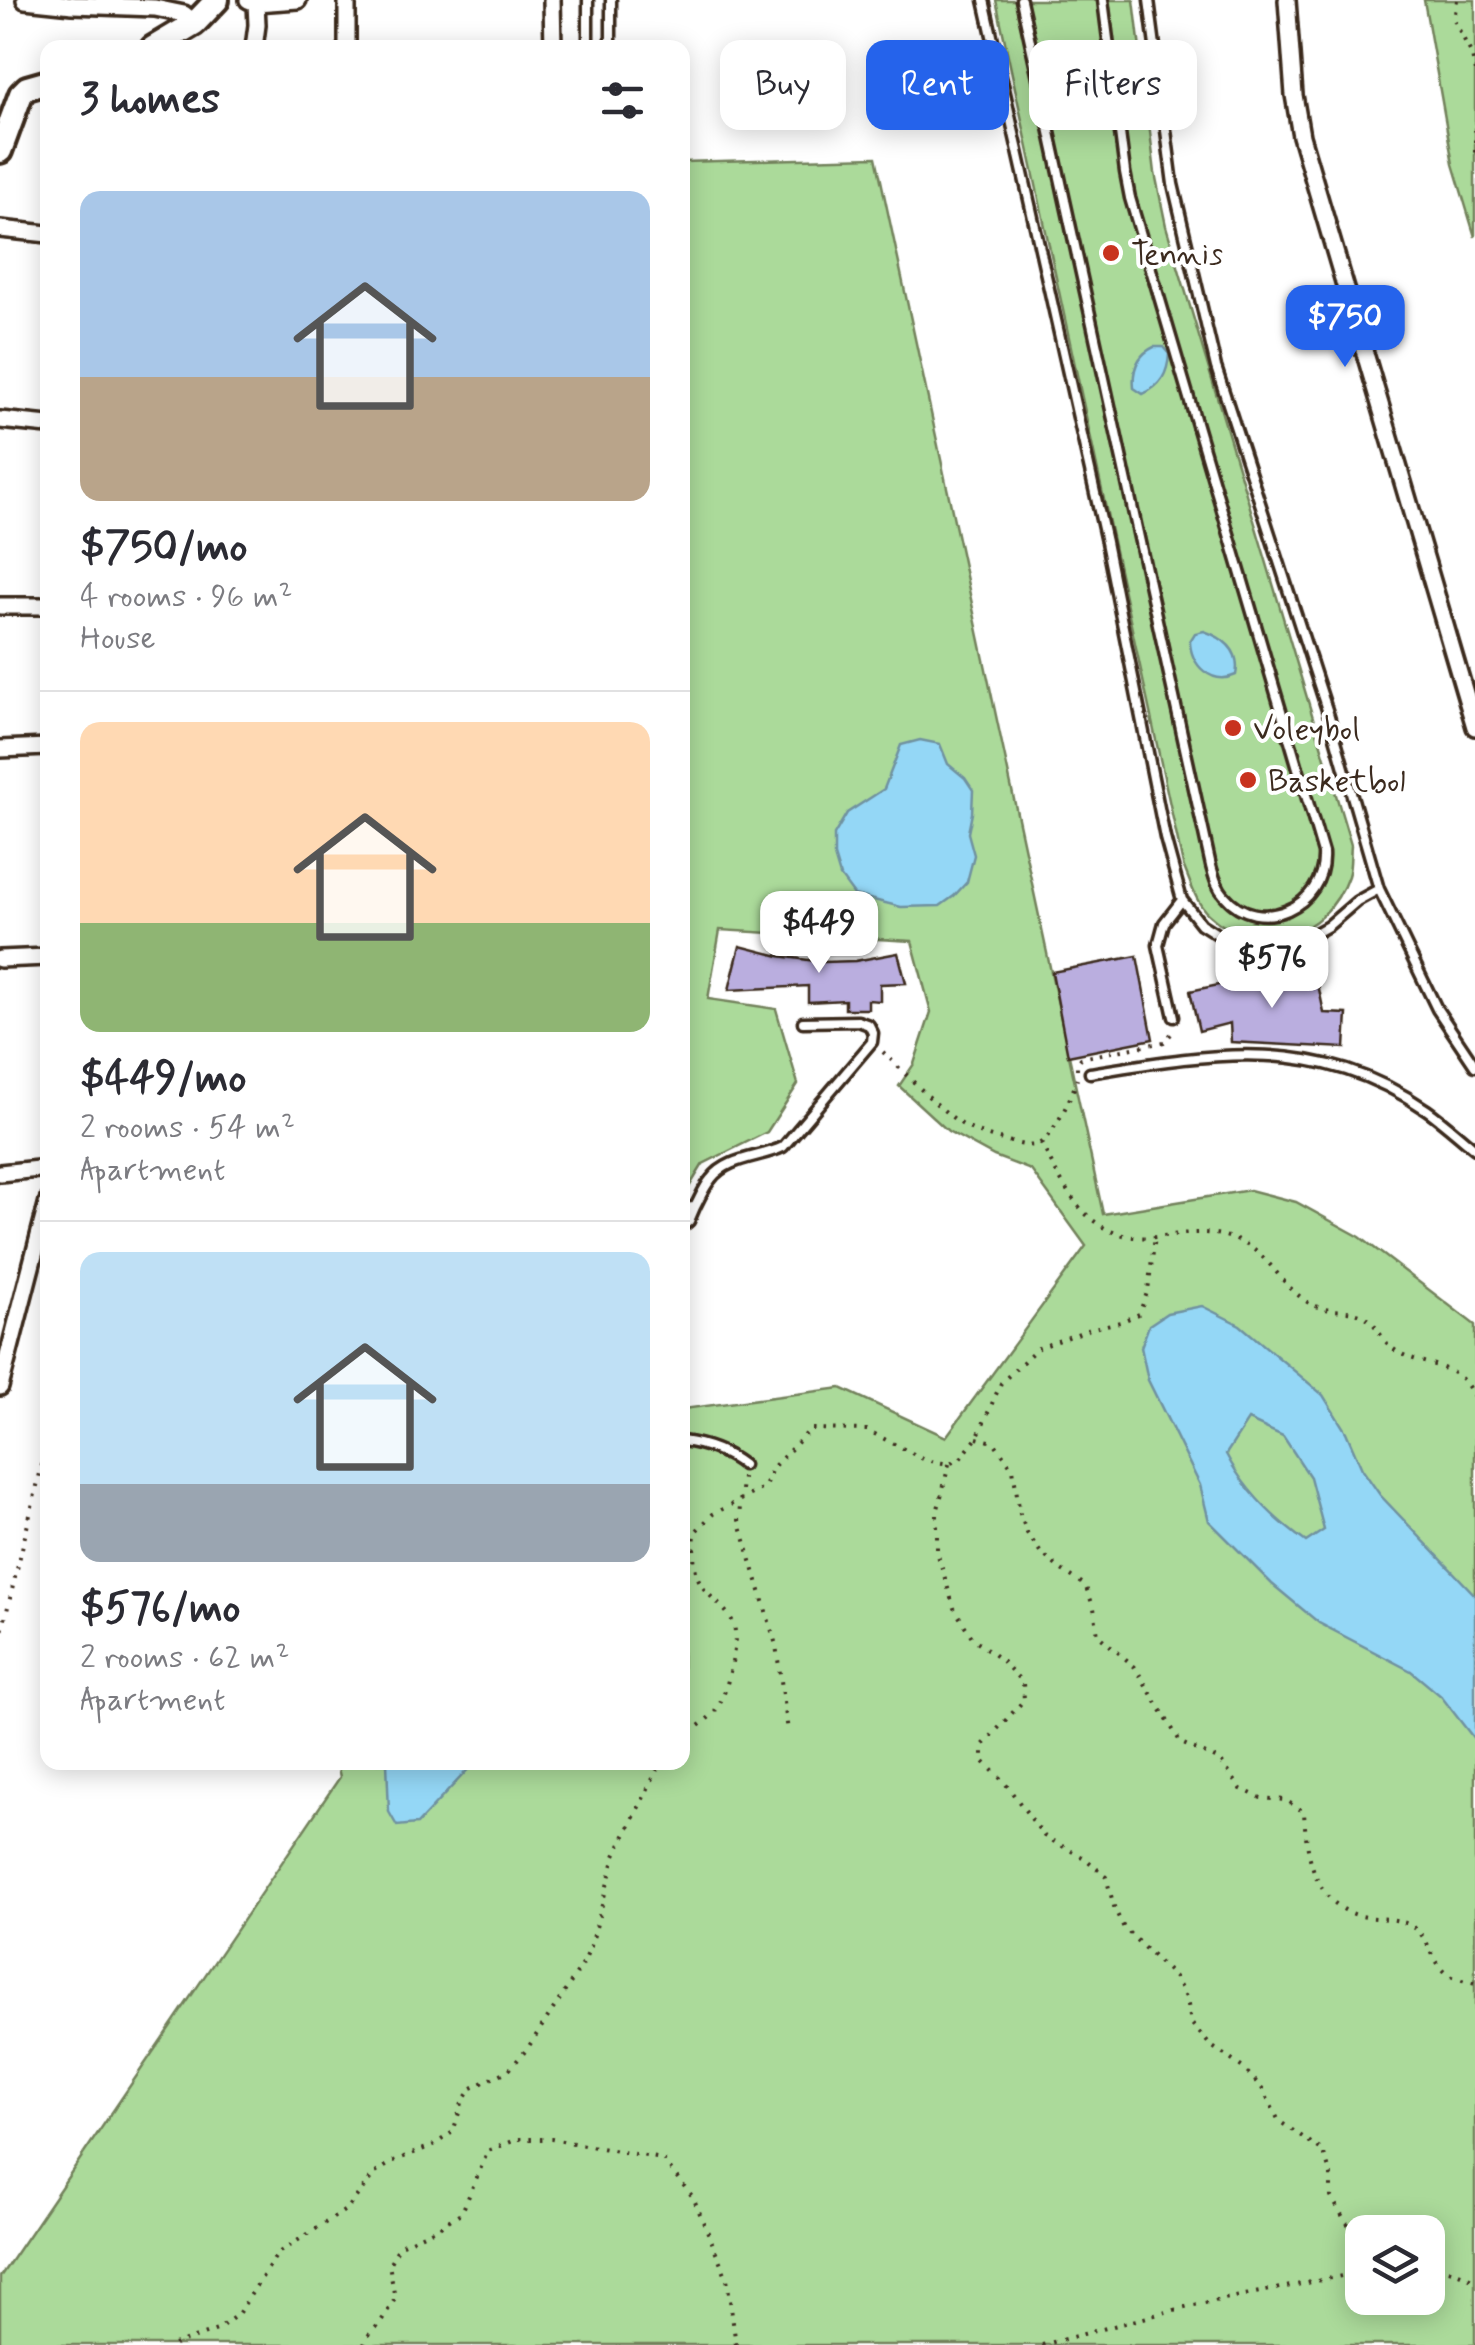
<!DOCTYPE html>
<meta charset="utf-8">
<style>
body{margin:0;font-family:Mynerve,sans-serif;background:#f2f2f3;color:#2b2b33;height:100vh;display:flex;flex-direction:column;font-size:38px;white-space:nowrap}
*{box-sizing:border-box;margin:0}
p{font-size:32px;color:#7c7c81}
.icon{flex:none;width:55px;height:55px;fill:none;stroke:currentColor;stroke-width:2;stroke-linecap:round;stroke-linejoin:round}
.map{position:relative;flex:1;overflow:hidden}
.drawer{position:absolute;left:40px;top:40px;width:650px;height:1730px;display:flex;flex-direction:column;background:#fff;border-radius:20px;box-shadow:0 5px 25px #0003}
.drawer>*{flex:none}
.guide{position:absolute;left:720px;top:40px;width:605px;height:90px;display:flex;gap:20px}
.tools{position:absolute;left:1345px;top:2215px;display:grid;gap:20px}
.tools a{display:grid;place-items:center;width:100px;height:100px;border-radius:20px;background:#fff;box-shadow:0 5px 25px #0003;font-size:50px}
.price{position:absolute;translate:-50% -85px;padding:0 22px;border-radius:20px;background:#fff;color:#222;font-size:32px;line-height:65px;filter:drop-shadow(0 2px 5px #0008)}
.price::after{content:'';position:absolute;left:50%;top:60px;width:30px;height:22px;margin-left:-15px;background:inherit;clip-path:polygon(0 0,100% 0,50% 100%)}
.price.selected{background:#2563eb;color:#fff}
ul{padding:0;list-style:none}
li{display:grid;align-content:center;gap:20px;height:530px;padding:0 40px}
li+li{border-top:2px solid #e1e1e2}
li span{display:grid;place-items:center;height:310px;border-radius:20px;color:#555}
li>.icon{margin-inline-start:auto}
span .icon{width:180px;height:180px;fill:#fffc;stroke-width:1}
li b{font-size:42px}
h2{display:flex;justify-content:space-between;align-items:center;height:120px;padding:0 40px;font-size:42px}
.chip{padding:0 35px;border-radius:20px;background:#fff;box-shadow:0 5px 25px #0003;font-size:35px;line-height:90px}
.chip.selected{background:#2563eb;color:#fff}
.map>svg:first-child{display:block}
.green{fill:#abda9a;stroke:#73825c;stroke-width:2.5;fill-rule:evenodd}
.water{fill:#94d7f6;stroke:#7092a0;stroke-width:2.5;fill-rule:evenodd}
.building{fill:#baaedf;stroke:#3b2a1e;stroke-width:2.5}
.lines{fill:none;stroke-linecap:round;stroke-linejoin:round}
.lane-casing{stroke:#3b2a1e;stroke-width:15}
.street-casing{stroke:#3b2a1e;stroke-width:22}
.secondary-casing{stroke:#3b2a1e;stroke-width:30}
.path{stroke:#3b2a1e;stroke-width:4;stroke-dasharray:2.5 8;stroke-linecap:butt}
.lane{stroke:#fff;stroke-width:8}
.street{stroke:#fff;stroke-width:15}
.secondary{stroke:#fff;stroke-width:22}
.poi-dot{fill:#c8321e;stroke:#fff;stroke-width:4}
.labels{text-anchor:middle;stroke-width:8;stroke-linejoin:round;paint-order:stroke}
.poi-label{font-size:32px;fill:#3b2a1e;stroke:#fff;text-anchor:start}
</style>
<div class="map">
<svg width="1475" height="2345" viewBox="0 0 1475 2345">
<rect width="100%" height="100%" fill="#fff"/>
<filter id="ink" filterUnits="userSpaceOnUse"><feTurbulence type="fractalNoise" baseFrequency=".01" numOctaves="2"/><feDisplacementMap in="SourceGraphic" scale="20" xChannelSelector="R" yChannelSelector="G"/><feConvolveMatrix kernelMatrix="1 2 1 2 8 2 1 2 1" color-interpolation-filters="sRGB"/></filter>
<g filter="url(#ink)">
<path class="green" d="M996,0H1134L1155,173L1166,226L1351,845C1350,855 1351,867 1348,876C1327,937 1256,960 1208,914C1196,903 1190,881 1183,865Z
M1424,0H1475V237L1453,164Z
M876,157L1103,1214L1250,1190L1296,1202L1360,1237L1475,1325V2345H0V2277L340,1777L337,1763L682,1762L683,1409L841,1388L946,1437L1086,1246L1031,1170L994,1156L948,1131L899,1086L914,1064L931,1012L912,941L720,930L708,999L776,1009L798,1084L767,1132L703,1164L683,1197V162ZM1362,2232H1428V2298H1362Z"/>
<path class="water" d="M1154,347H1163L1169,354C1168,373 1161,386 1143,394L1134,388C1132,369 1137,355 1154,347Z
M1204,631C1224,638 1241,651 1236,675C1212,686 1190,665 1190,641L1195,633Z
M920,740L940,744L948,764L965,778L973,790L972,813L968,833L974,855L967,882L954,896L940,906L901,907L854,895L840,876L834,856V835L847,813L884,789L901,745Z
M1202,1306L1240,1325L1323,1395L1346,1432L1362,1469L1380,1495L1475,1595V1740L1441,1696L1411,1671L1319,1623L1272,1584L1209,1521L1200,1485L1148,1380L1141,1347L1149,1325L1167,1313ZM1248,1420L1283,1436L1310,1477L1324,1530L1306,1542C1274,1519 1244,1489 1226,1454Z
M387,1763V1762L474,1763L417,1824L397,1826L389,1812Z"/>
<path class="building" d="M740,946L779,956L823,962L855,961L898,953L906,983L880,984V1001L868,1000V1009H845V1000L808,1002V986L729,990Z
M1137,956L1153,1039L1068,1056L1052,972Z
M1314,965L1324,1013L1347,1014L1345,1048L1231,1042L1230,1023L1199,1031L1190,991Z"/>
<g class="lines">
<defs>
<path id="lane" d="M611,0V48
M984,0L1106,542L1165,838L1182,900L1201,924L1228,941L1251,948L1281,947L1305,939L1328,926L1357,901L1379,889
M1021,0L1211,866C1214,876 1216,886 1224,895C1259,937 1326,907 1323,853L1130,198L1125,172L1103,0
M1149,0L1173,184L1216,367L1329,716L1379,889L1437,1009L1475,1066
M588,48V0
M1174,1017L1158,945L1164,923L1182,900
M1090,1073C1212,1053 1317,1034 1427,1110C1444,1122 1459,1136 1475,1149
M695,1207C700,1198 704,1187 711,1179C727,1157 760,1158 783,1147L872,1042L873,1033L869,1025L858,1021L803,1022
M682,1208L695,1207L689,1221L682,1227
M682,1441C706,1444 725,1451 743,1465"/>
<path id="street" d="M25,0L73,5L155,8L184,14L195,23
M248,0L256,3L298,0
M552,0L553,48
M1287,0L1294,95L1301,136L1475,727
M254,48L257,25L256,3
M347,48V0
M0,229L48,234
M0,420L48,425
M0,606H48
M0,749L48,747
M0,959L48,957
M0,1173L48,1168
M0,1387L48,1201"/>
<path id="secondary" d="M153,48L195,23L217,0
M0,151L21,94L27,88L48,82"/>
</defs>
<use href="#lane" class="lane-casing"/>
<use href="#street" class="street-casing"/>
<use href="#secondary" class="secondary-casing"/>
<path class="path" d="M1457,0L1454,20L1472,55L1475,72
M1475,129V154
M883,1052C907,1075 931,1101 957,1121C972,1132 990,1137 1007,1141C1016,1143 1030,1148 1038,1144C1053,1138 1073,1094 1077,1079
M1077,1069V1063L1081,1058L1164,1042L1172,1033L1173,1027
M1041,1143C1067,1193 1089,1243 1155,1237C1181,1234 1206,1229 1231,1238C1271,1252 1275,1280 1306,1301C1328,1316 1347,1306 1364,1316C1376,1323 1379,1335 1388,1344C1408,1365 1442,1360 1463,1380C1468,1385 1472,1393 1475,1400
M977,1438L994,1442L1013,1469L1020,1514L1027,1533L1041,1553L1060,1569L1085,1585L1094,1608L1098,1635L1135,1667L1181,1743L1220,1760L1241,1789L1261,1798L1285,1800L1304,1812C1306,1851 1313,1902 1357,1915C1374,1920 1393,1916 1410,1925C1432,1937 1430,1966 1453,1977C1459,1980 1468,1981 1475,1983
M949,1464L937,1513V1552L954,1608L972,1637L1003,1662L1023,1683L1024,1700L983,1745V1761L1005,1783L1044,1836L1086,1859L1106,1877L1115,1910L1124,1928L1175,1978L1187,1999L1191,2023L1210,2045L1243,2068L1262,2088L1279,2121L1323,2151L1331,2175V2197L1346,2222L1362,2239
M742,1477L739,1520L776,1645L788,1731
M0,1640L48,1440
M682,1738C694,1728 710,1720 718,1707C727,1693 740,1637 733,1622C726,1608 711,1599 702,1586C692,1570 694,1550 695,1532L713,1514L765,1487L772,1468L811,1429L867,1430L925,1460L949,1464L960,1459L977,1438L1001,1383L1036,1349L1093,1328L1120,1322L1139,1314L1148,1290L1155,1237
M1428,2267C1444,2268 1461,2272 1475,2281
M174,2345L217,2330L238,2314L278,2253L347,2209L374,2174L394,2161L434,2145L453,2132L463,2100L472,2088L509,2070L527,2049L583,1964L591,1946L615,1856L661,1762
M364,2345L366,2338L380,2323L395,2299L389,2264L400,2245L439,2227L462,2212L488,2151L518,2139H551L662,2159L693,2197L727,2278L736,2345
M1042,2345L1189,2306L1362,2272"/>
<use href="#lane" class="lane"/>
<use href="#street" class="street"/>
<use href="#secondary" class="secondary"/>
</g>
</g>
<g class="poi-dot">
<circle cx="1111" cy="253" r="10"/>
<circle cx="1233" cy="728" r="10"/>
<circle cx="1248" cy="780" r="10"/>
</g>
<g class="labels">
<g class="poi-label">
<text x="1131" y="264">Tennis</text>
<text x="1253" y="739">Voleybol</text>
<text x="1268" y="791">Basketbol</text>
</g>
</g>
</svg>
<div class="tools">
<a><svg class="icon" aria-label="layers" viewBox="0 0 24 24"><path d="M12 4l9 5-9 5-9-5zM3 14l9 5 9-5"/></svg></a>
</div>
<b class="price selected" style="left:1345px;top:370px">$750</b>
<b class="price" style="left:819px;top:976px">$449</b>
<b class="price" style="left:1272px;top:1011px">$576</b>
<div class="guide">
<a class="chip">Buy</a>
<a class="chip selected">Rent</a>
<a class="chip">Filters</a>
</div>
<section class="drawer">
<h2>3 homes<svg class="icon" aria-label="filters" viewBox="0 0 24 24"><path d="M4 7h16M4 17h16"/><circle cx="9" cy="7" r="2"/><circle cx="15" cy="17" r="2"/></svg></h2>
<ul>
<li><span style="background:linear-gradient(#a9c7e8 60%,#b9a48a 0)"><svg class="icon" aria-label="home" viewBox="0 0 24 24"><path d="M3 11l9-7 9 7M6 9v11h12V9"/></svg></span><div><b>$750/mo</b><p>4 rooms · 96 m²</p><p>House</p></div></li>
<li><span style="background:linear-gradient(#ffd9b3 65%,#8fb573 0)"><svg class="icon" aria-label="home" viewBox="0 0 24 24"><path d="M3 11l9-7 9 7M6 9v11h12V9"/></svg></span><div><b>$449/mo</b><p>2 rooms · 54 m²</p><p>Apartment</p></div></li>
<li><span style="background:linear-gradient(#bfe0f5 75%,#9aa5b1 0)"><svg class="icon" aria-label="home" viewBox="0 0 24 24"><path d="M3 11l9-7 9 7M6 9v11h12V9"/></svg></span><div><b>$576/mo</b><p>2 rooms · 62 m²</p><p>Apartment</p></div></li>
</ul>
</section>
</div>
